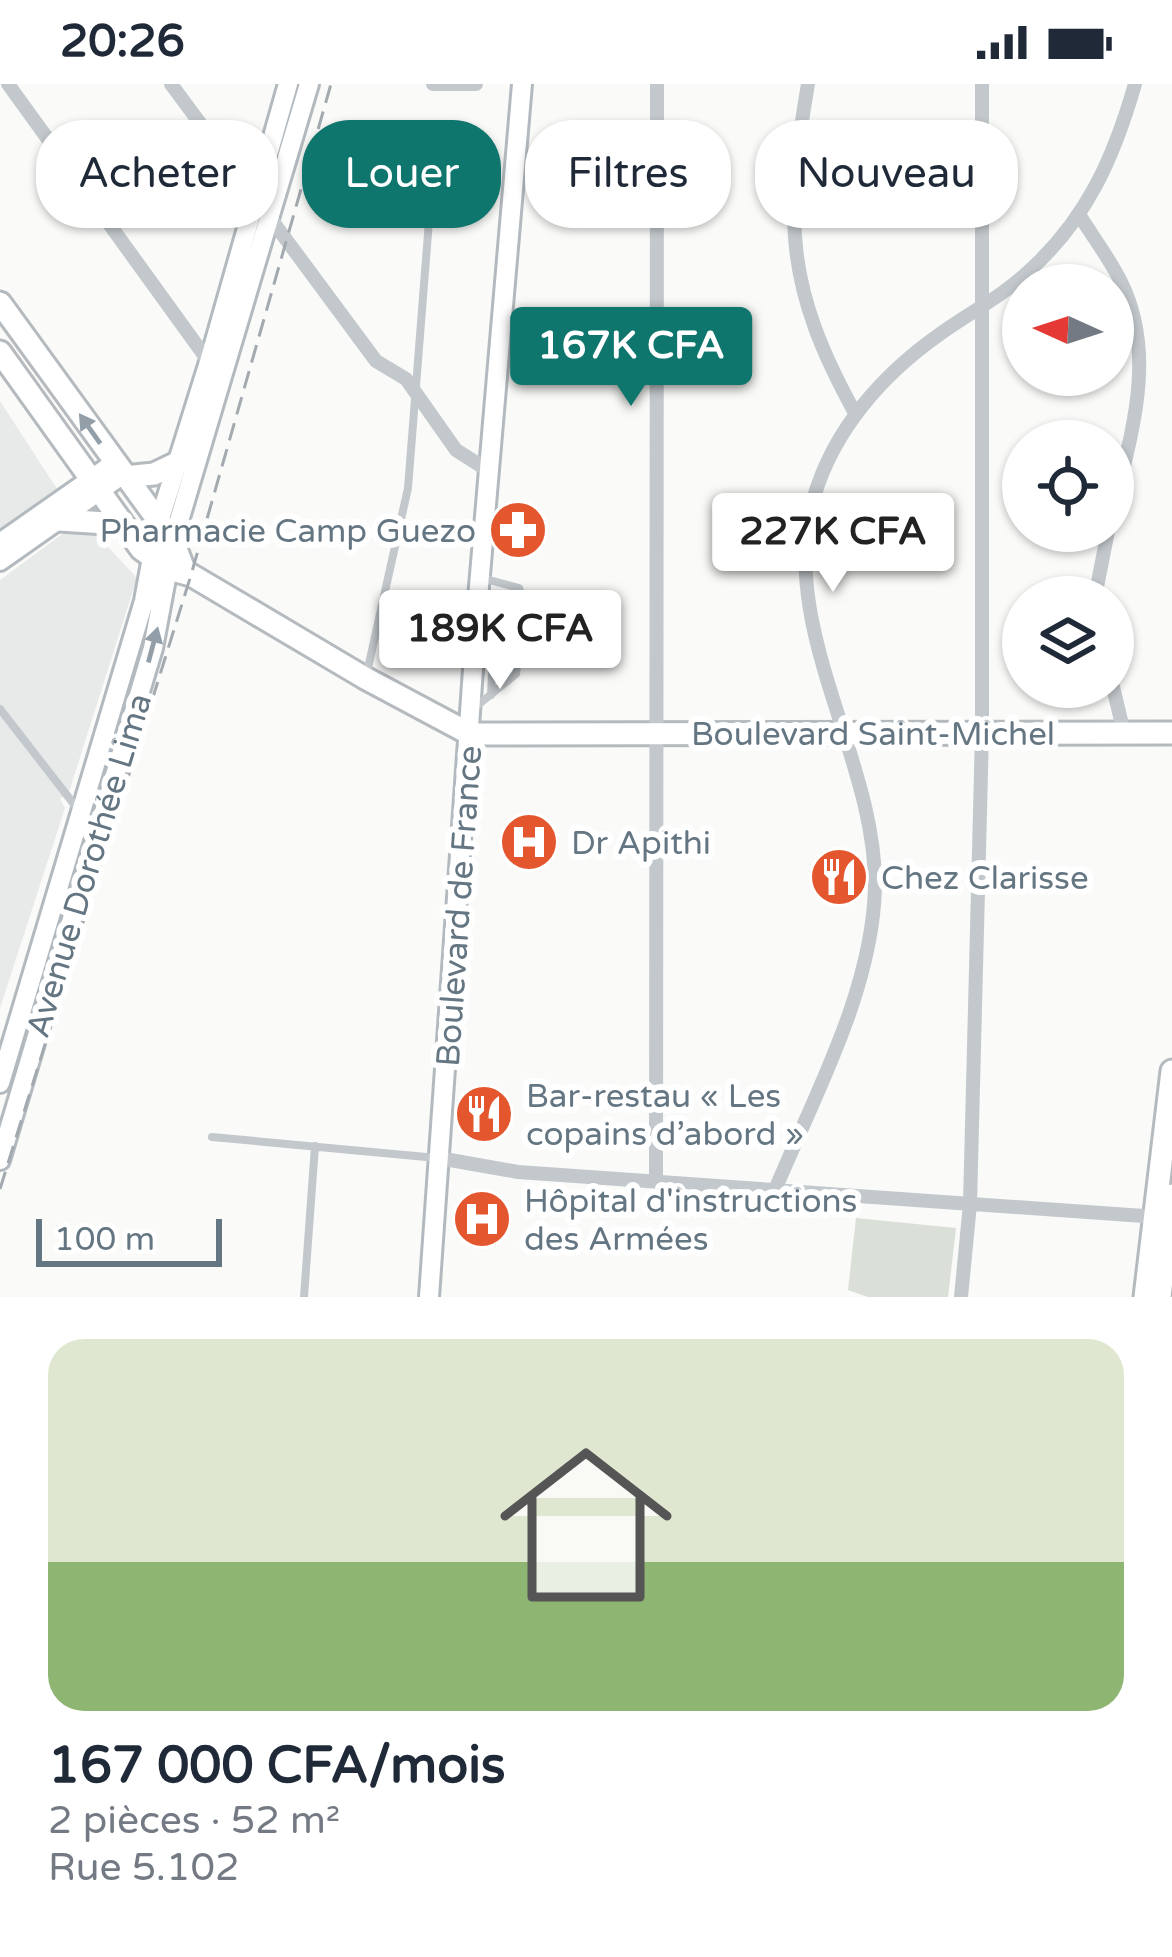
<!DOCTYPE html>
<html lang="fr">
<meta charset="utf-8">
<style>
body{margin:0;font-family:"Varela Round",sans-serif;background:#f2f2f3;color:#1f2937;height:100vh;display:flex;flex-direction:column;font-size:45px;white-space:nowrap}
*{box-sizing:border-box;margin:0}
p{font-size:39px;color:#747a83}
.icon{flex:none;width:66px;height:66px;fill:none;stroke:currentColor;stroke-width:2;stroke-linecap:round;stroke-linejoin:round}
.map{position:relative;height:1213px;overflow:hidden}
.side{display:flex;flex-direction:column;background:#fff;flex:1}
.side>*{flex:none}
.top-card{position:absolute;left:36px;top:36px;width:1101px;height:108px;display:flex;gap:24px}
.needle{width:78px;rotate:273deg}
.tools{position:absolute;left:1002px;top:180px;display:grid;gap:24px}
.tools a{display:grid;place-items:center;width:132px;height:132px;border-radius:50%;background:#fff;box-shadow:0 3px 9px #0004;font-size:60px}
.scale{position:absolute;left:36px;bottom:30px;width:186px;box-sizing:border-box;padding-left:12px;border:6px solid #657683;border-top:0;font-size:33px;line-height:42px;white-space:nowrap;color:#657683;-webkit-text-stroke:9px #fff;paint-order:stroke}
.price{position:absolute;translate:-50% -102px;padding:0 27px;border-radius:12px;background:#fff;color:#222;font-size:39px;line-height:78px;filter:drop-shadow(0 3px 6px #0008)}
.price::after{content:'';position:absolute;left:50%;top:72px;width:36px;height:27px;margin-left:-18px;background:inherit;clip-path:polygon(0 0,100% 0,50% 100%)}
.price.active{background:#0f766e;color:#fff}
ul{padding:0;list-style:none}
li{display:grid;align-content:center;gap:24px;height:636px;padding:0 48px}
li span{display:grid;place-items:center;height:372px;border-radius:36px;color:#555}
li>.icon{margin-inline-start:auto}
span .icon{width:216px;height:216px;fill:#fffc;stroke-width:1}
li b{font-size:51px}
.pill{padding:0 42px;border-radius:48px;background:#fff;box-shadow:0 3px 9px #0004;font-size:42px;line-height:108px}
.pill.active{background:#0f766e;color:#fff}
.status{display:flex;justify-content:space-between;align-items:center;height:84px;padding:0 60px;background:#fff;direction:ltr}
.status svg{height:33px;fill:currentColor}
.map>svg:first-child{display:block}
.built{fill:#e8e9e9}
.green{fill:#dadfd7}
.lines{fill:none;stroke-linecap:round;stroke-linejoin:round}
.secondary-casing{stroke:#b3babf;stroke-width:24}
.primary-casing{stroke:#b5babe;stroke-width:27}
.lane{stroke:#c3c8cc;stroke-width:8}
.street{stroke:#c3c8cc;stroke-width:14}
.secondary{stroke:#fff;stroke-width:18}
.primary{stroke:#fff;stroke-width:21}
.rail{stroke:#a2aab0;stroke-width:3;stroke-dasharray:18 9;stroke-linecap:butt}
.oneway{fill:#939fa8}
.labels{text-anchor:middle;stroke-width:12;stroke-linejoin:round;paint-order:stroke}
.poi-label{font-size:33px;fill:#657683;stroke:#fff;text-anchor:start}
.street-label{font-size:33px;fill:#657683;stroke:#fff}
</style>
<div class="status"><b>20:26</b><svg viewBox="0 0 49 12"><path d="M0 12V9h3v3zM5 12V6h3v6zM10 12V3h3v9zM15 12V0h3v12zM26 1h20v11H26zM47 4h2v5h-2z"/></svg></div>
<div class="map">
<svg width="1172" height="1213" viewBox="0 0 1172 1213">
<rect width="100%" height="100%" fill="#fafaf8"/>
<path class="built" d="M0,317L59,408L0,448Z
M76,440L97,451L137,494L69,708L60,715L65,724L0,924V496Z"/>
<path class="green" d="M856,1134L956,1144L948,1213H868L848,1206Z"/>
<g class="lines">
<defs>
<path id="secondary" d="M0,459L114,379
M0,477L122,391
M0,999L144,517L158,441L209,278L288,0
M0,1076L153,564L173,457L309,0
M429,1213L478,514L522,0"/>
<path id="primary" d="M0,219L173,457L185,488
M0,268L141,465L169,485L191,491L365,594L470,650L1172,649
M124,393L154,390L177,379
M59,436L122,440
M1145,1213L1172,987
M1160,1213L1172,1111"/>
</defs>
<use href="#secondary" class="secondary-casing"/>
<use href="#primary" class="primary-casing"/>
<path class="lane" d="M479,515L490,520L495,528L491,611
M366,593L408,404L430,124
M0,625L80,728
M473,625L516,590L525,519L519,504L482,494
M212,1053L437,1074
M304,1213L315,1062"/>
<path class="street" d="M8,0L209,278
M171,0L376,277L406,295L456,366L489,387
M433,0H476
M808,0C784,139 786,204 855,329
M1080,132C1093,153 1109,174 1120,196C1158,270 1131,351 1113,426
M1095,513L1108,447
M1113,603L1124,649
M439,1074L518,1088L1158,1133
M656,1098L657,0
M775,1106C814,1012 872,908 875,804C877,674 776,543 814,413C834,345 883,290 940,250C969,229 1003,212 1029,187C1087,135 1114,73 1135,0
M961,1213L970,1120L982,649V0"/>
<use href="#secondary" class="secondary"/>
<use href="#primary" class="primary"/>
<path class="rail" d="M0,1105L191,491L331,0"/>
</g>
<defs><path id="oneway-solid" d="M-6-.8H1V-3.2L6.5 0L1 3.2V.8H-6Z" transform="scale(3)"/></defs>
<g class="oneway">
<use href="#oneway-solid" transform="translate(90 345) rotate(-125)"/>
<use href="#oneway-solid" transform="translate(153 561) rotate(-75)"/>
</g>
<defs>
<symbol id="pharmacy-disc" viewBox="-11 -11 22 22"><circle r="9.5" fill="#e4572e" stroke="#fff"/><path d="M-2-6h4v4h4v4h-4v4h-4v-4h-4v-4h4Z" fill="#fff"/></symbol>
<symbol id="hospital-disc" viewBox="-11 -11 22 22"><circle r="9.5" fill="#e4572e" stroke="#fff"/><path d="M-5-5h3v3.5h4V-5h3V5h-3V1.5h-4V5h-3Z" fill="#fff"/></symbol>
<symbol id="restaurant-disc" viewBox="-11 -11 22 22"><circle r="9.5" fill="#e4572e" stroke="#fff"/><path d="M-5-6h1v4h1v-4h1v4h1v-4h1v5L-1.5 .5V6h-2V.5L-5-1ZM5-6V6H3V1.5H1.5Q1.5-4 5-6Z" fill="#fff"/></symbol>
</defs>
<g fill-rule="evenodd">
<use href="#pharmacy-disc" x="485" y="413" width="66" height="66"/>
<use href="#hospital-disc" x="496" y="725" width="66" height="66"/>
<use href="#restaurant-disc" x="806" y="760" width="66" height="66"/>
<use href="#restaurant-disc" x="451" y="997" width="66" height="66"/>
<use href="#hospital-disc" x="449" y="1102" width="66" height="66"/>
</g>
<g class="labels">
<g class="poi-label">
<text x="476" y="458" text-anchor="end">Pharmacie Camp Guezo</text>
<text x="571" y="770">Dr Apithi</text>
<text x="881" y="805">Chez Clarisse</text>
<text x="526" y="1023">Bar-restau « Les<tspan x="526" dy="38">copains d’abord »</tspan></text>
<text x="524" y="1128">Hôpital d'instructions<tspan x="524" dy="38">des Armées</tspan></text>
</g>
<g class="street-label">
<text x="873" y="661">Boulevard Saint-Michel</text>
<text transform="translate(88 781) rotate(-73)" y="12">Avenue Dorothée Lima</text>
<text transform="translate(458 822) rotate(-86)" y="12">Boulevard de France</text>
</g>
</g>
</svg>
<div class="tools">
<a><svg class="needle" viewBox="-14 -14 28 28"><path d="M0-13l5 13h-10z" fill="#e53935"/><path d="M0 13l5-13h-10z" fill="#747a83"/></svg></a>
<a><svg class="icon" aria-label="locate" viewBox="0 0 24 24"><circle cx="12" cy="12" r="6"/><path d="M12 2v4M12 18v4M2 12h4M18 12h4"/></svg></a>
<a><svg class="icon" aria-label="layers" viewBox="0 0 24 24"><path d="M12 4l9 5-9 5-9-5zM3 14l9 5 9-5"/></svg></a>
</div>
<div class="scale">100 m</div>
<b class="price active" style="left:631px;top:325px">167K CFA</b>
<b class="price" style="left:833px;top:511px">227K CFA</b>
<b class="price" style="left:500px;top:608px">189K CFA</b>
<div class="top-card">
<a class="pill">Acheter</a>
<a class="pill active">Louer</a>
<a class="pill">Filtres</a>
<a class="pill">Nouveau</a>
</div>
</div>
<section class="side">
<ul>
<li><span style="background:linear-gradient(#dfe7d0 60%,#8fb573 0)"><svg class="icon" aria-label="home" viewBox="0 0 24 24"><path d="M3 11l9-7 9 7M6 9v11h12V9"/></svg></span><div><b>167 000 CFA/mois</b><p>2 pièces · 52 m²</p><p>Rue 5.102</p></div></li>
</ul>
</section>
